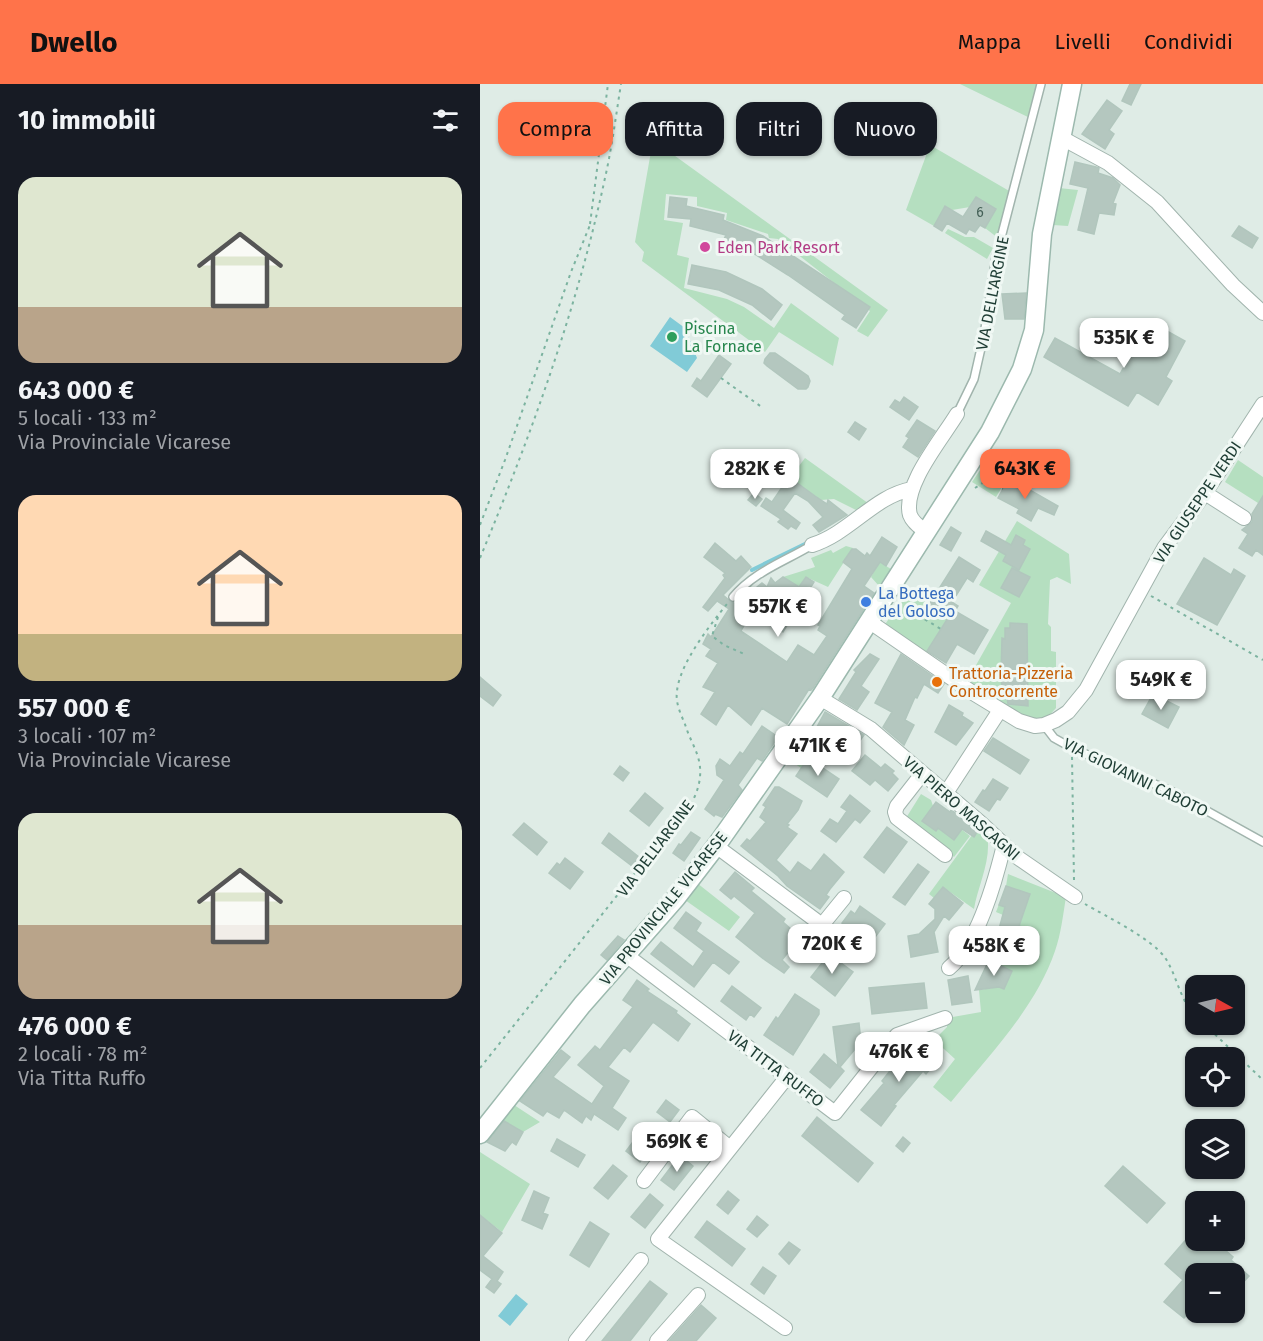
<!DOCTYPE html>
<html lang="it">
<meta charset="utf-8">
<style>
body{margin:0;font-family:"Fira Sans",sans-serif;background:#20242c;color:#f1f3f6;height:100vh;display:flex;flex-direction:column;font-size:22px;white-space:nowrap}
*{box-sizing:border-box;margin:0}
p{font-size:20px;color:#9ea1a6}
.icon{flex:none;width:33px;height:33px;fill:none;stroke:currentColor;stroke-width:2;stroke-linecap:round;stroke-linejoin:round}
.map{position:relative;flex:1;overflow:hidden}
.details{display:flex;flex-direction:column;background:#171b24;width:480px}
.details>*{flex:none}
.hud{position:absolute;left:18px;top:18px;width:570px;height:54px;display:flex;gap:12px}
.needle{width:39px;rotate:98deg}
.controls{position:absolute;left:705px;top:891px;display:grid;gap:12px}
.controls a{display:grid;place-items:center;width:60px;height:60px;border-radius:12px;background:#171b24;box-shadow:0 2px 4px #0004;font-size:30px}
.price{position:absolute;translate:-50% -51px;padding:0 14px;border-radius:12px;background:#fff;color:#222;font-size:20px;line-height:39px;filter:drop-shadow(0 2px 3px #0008)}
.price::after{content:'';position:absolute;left:50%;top:36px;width:18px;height:14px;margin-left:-9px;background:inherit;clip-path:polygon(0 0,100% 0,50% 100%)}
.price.current{background:#ff734a;color:#111}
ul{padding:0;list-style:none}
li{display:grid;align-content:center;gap:12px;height:318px;padding:0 18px}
li span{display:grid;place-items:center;height:186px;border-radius:18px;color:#555}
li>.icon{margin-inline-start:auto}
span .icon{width:108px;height:108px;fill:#fffc;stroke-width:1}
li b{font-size:26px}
h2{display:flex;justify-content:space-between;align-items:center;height:72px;padding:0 18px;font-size:26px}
.chip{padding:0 21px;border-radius:18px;background:#171b24;box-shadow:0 2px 4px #0004;font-size:21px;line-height:54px}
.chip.current{background:#ff734a;color:#111}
header{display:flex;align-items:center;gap:36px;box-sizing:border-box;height:84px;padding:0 30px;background:#ff734a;color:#111}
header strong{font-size:28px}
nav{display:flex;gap:33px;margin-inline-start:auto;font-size:21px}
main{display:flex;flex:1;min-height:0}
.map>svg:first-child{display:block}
.green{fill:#b5dfc0}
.water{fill:#81cbd7}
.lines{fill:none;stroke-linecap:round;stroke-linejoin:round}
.stream{stroke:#81cbd7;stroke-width:4}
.building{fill:#b4c7bf;stroke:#b1c6bd;stroke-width:1.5}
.lane-casing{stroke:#a1b4ad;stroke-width:10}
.street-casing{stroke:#a1b4ad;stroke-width:16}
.secondary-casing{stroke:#9cb9ae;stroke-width:21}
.path{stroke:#7cb3a0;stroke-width:2;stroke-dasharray:3 4.5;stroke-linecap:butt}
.lane{stroke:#fff;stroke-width:7}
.street{stroke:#fff;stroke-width:14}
.secondary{stroke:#fff;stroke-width:18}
.hotel-dot{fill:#d1479c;stroke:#f0f8f4;stroke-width:2}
.leisure-dot{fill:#2e9e5b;stroke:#f0f8f4;stroke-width:2}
.shop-dot{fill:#3f7fe0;stroke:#f0f8f4;stroke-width:2}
.food-dot{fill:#e8710a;stroke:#f0f8f4;stroke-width:2}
.labels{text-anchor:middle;stroke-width:6;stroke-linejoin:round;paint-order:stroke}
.number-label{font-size:14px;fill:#446057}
.hotel-label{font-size:16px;fill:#b23c85;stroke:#f0f8f4;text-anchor:start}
.street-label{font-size:16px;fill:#1e3d34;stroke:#f0f8f4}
.leisure-label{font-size:16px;fill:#27864d;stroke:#f0f8f4;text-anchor:start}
.shop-label{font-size:16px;fill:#366cbe;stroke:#f0f8f4;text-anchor:start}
.food-label{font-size:16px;fill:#c56008;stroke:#f0f8f4;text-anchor:start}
</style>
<header>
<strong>Dwello</strong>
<nav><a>Mappa</a><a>Livelli</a><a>Condividi</a></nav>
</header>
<main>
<section class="details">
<h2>10 immobili<svg class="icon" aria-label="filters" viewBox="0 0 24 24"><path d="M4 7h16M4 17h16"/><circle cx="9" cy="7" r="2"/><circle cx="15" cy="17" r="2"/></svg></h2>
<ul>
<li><span style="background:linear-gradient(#dfe7d0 70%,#b9a48a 0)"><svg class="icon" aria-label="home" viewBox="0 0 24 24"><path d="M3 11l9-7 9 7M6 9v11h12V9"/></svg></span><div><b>643 000 €</b><p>5 locali · 133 m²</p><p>Via Provinciale Vicarese</p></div></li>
<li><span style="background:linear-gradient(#ffd9b3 75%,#c2b280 0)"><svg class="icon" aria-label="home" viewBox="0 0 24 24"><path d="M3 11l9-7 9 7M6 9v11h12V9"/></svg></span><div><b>557 000 €</b><p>3 locali · 107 m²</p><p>Via Provinciale Vicarese</p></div></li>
<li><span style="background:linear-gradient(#dfe7d0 60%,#b9a48a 0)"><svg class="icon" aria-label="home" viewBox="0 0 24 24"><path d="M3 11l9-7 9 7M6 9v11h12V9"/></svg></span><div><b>476 000 €</b><p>2 locali · 78 m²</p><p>Via Titta Ruffo</p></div></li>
</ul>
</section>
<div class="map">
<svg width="783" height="1257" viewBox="0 0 783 1257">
<rect width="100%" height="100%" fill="#dfece6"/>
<path class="green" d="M480,0H558L550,34Z
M173,56L408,226L388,253L377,247L390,227L298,155L289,154L288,150L246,136L247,129L217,122V113L186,110L184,136L203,139L197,171L209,174L204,204L247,215L264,223L294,244L311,219L359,254L353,282L299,248L285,268L162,177L164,168L155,158Z
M450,61L531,108L518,154L505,144L516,125L496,113L490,123L472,126L465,122L454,142L426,126Z
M579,104L598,106L588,142L573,141Z
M468,145L485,153H494L513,164L507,175L465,149Z
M325,374L392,422L380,428L354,415L341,416L302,389L319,382Z
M507,376L530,390L516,413L492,398Z
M758,376L783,393V412L778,419L745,398Z
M537,437L589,470L591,500L577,493L570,496L568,540L571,543V567L576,568V624L567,634C538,638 511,614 486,599L531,519L499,501Z
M366,462L373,464L348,503L326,493L319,503L303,493L335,483L331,474L351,466L353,469Z
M396,476L411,485L399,502L391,493L397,482L393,479Z
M283,489L271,503L275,506L269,516L285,526L292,517L300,525L291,539L254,514Z
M428,506L449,520L448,522L468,534L445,570L404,542Z
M314,666L327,675L321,684L308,675Z
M441,710L451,716L453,722L442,737L456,747L458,744L474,755L481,745L490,752L474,773L426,734Z
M498,743L507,750C512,776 498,801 494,825L463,803L454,814L449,810Z
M528,790L586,813C583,831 581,850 575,867C555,925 509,971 471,1018L453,1003L475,975L454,956L467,943V934L501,928L499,906L519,903L523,905L532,887L509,876L516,856L540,863L546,844L521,836L523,831L516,828L519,820L543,829L549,810L526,802Z
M217,799L260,833L249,847L205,816Z
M31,1019L60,1038L43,1048L18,1034Z
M0,1068L50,1100L22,1148L0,1131Z"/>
<path class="water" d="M190,233L205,244L217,274L207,288L170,262Z
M36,1210L48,1220L30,1242L18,1232Z"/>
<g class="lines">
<path class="stream" d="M272,486L329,458"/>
</g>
<path class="building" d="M650,0H661L651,21L642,17Z
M627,16L642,27L629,46L634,50L625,65L602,50Z
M595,78L616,83L619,84L618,89L633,94L640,101L633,119L636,120L634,131L619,129L614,150L598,146L608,104L590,100Z
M190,113L207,115L206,122L244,131L243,136L283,152L390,223L376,244L362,235L365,231L308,191L273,169L243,157L246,151L210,142L211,135L188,133Z
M496,113L516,125L505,144L500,141L495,148L489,145L486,150L467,139L462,147L454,142L465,122L483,133Z
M759,142L778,154L772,164L752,152Z
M212,181L246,188L282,205L302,221L291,236L272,221L239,206L208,200Z
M546,209L544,235H525L522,210Z
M685,246L705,257L686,293L692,297L678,321L657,308L648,322L564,273L575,254L640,290L656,261L672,270Z
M290,269H295L328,292L330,297L328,303L326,305H318L287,282L284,279L285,275Z
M239,271L251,280L227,313L212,302L217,294L221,297Z
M424,313L438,323L429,336L410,323L415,316L420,319Z
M437,336L455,347L438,373L423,363L429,354L426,352Z
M375,338L386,345L379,356L368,348Z
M309,393L335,412L347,420L348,416L367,431L339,448L333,441L343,433L328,417L315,409L303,426L320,439L316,445L311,442L308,445L298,438L301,435L281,422L286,414L292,418Z
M529,394L578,422L574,431L558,424L551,437L537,429L539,425L518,414Z
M274,409L282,415L276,422L268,416Z
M783,412V471L776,466L772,472L759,464L768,450L762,446L772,438V430Z
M471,443L481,449L471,467L460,461Z
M506,447L531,461L536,451L545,456L543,461L550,465L539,486L523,477L526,471L501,457Z
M402,453L417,463L406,482L400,478L384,502L394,509L333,604L331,606L329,605L307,640L282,624L271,641L248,621L236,641L221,630L235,608L223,603L238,579L226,572L231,565L223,560L228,550L231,553L249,525L237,517L228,527L223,523L245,494L243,491L245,489L224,473L235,459L256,477L261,472L271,483L243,511L250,517L263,524L277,503L282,499L287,503L291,494L295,499L303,493L319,503L326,493L334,498L303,548L291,539L295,533L276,520L261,547L307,578L318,561L334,571L347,552L338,546L340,542L338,541L372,485L363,478L372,465H376L385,472L387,469L390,472Z
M479,473L500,486L493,498L487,494L472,518L478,522L475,527L508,546L494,570L477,560L466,579L447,567L468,534L448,522Z
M724,474L751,491L754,485L765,492L737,541L697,520Z
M532,484L550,493L539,513L521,504Z
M530,539L547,540L548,622L528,620L527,613H524L525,604H522L521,592L522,554L525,555V544H530Z
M390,570L399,575L381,602L389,608L377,626L359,615L376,588L374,586Z
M421,570L464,600L458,609L444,600L437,614L435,613L425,636L434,641L424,661L403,643L412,628L395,619Z
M0,593L21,611L13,622L0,612Z
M673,610L699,623L688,644L662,630Z
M469,621L483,629L482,632L493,639L476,661L455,648Z
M345,628L384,651L379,658L357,645L345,663L331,654Z
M282,642L298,653L282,677L277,674L258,701L262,706L242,733L235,730L234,732L225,725L244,696L237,691L236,682L240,675L250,682L260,668L263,670Z
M513,654L549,676L540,690L504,667Z
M385,671L401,684L405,680L414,687L412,689L418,695L408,707L395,696L390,701L372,687Z
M328,674L359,695L347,713L316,692Z
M140,682L149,689L143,697L134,690Z
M513,695L528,704L520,716L517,715L509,727L495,718L503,706L505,707Z
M295,703H299L322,717L318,726L307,740L309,741L307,743L317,750L296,776L310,789L318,778L331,787L344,770L364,788L350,805L346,811L349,813L340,825L307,802L298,792L261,762L267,755L270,757L286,738L280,733L286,723L283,721Z
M165,709L183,724L169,742L150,727Z
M370,711L390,727L380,739L375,735L356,758L341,747L350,735L358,740L367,727L361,723Z
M456,718L470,728L471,726L474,728L496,747L497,748L494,753L482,745L474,756L458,744L456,747L442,737Z
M44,739L67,758L57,771L33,751Z
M407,743L427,758L404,789L384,773Z
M211,748L220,754L204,777L193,769L199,760L201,761Z
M129,749L159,773L152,782L122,759Z
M85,774L103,788L90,805L69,789L77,779L80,781Z
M438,780L449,788L425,821L413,813Z
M255,788L274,804L271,807L305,835L303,838L320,853L302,876L309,883L304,889L285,876L256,853L275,829L254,812L251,815L240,806Z
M526,802L550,810L539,842L546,844L541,863L516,856L525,823L519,821Z
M463,803L483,819L469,836L464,832L454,848L458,868L431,873L428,852L439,850L455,835V825L449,820Z
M380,822L405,840L386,865L374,856L378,851L362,839L371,827L375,830Z
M206,828L221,839L216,847L259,878L249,890L233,878L214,903L171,870L181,858L213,883L224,867L194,844Z
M138,852L144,856L127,876L121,871Z
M349,870L373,888L355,912L331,893Z
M509,876L532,887L524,905L519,903L495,906Z
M488,892L492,918L472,921L468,896Z
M157,896L169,905L167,907L197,927L196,929L210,940L198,957L173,938L150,968L144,963L128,983L149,997L132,1024L146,1034L138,1046L114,1030L111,1036L106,1032L102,1039L84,1026L79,1034L67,1027L63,1032L40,1017L81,966L90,973L73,993L112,1020L124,1002L98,981L115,962L120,966L153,923L143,916Z
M444,899L447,924L392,930L389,904Z
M252,902L281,924L274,933L270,930L266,936L241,917Z
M315,910L339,926V930L313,971L284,951L296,933L298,935Z
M379,939L381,958L360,983L364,987L350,1004L330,988L344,970L358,982L353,943Z
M440,958L459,975L446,990L443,987L414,1021L416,1022L401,1042L381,1026L404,999L402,997L413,983L417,986Z
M186,1016L199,1026L190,1038L177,1028Z
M337,1033L393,1079L378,1098L322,1052Z
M24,1037L43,1048L36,1061L32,1058L25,1067L7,1058Z
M164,1043L178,1054L160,1078L146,1067Z
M423,1053L430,1059L423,1068L416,1062Z
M77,1055L105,1071L98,1083L71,1067Z
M200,1071L213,1082L194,1106L181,1096Z
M133,1081L147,1092L128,1115L114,1104Z
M643,1082L685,1119L667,1139L625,1102Z
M54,1107L69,1114L63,1129L68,1131L62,1145L42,1136Z
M248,1107L259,1116L248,1130L237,1121Z
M170,1110L183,1121L165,1144L151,1133Z
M0,1131L22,1149L3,1172L23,1188L17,1197L21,1200L14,1209L6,1203L12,1195L0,1186Z
M277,1132L288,1141L277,1153L267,1145Z
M227,1137L265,1165L252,1182L215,1153Z
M110,1138L129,1150L109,1183L90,1171Z
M716,1144V1156H728L735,1163L738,1160L753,1173L751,1176L769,1192L754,1208V1190H716V1221L704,1234L684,1218L703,1196L685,1180Z
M309,1158L320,1166L309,1180L299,1170Z
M283,1183L296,1192L284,1210L271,1200Z
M170,1197L187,1210L150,1257H122Z
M221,1221L236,1234L216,1257H189Z"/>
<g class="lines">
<defs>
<path id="lane" d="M477,330L494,295L504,251L516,173L561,0
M253,513C275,487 304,478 332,461
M564,641L574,654L592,664L693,708L783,758"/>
<path id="street" d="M580,53L628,79L677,118L753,201L783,229
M725,409L764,434
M446,448C440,443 433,439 430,431C422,402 462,355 477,330
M332,461C370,449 394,412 432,405
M390,538L493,609L539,637L555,642L564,641L576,636L588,628L606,606L684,464L725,409L783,320
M340,614L391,645L502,740L537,773L595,813
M442,690L417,722L415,728L417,734L465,771
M466,709L520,626
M236,762L342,841L364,814
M146,871L355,1029L417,951L465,934
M469,884C498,860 515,798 524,761
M164,1097L212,1033L250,1064
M305,1244L178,1155L307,993
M96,1257L161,1176
M177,1257L218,1211"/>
<path id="secondary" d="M0,1050L102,921L196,814L236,762L340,614L510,348L542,285L554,246L562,150L592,0"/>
</defs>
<use href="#lane" class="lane-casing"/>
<use href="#street" class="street-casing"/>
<use href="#secondary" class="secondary-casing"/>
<path class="path" d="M110,140L128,0
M241,294L283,324
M495,404L504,398L523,405
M0,441L25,376L91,188L110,141
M0,474C51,351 97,225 125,94C132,63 136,31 141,0
M671,512L783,576
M419,520L461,545
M238,533L232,552L244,561L264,570
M592,673L594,796
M605,820C627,833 673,855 686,875C698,895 699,914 716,933
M724,940L783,996
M0,984L174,765C197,742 229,709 218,673C215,663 209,653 206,643C202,632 195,620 197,607C200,579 230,541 247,520"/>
<use href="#lane" class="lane"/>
<use href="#street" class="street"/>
<use href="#secondary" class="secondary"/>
</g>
<circle class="hotel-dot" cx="225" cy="163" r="6"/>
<circle class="leisure-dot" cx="192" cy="253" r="6"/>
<circle class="shop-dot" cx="386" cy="518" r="6"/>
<circle class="food-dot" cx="457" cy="598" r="6"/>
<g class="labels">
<g class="number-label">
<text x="500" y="133">6</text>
</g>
<g class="hotel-label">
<text x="237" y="169">Eden Park Resort</text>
</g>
<g class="street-label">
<text transform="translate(512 209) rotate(-79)" y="6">VIA DELL'ARGINE</text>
<text transform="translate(717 418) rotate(-56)" y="6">VIA GIUSEPPE VERDI</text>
<text transform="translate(656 693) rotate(26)" y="6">VIA GIOVANNI CABOTO</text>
<text transform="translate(482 724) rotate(41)" y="6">VIA PIERO MASCAGNI</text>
<text transform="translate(175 764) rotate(-53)" y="6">VIA DELL'ARGINE</text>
<text transform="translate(183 824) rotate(-51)" y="6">VIA PROVINCIALE VICARESE</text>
<text transform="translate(296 984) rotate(37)" y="6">VIA TITTA RUFFO</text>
</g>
<g class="leisure-label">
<text x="204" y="250">Piscina<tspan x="204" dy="18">La Fornace</tspan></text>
</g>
<g class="shop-label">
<text x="398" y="515">La Bottega<tspan x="398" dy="18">del Goloso</tspan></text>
</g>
<g class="food-label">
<text x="469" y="595">Trattoria-Pizzeria<tspan x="469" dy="18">Controcorrente</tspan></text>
</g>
</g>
</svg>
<div class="controls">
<a><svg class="needle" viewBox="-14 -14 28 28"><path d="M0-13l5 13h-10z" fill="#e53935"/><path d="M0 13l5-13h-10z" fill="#9ea1a6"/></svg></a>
<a><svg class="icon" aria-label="locate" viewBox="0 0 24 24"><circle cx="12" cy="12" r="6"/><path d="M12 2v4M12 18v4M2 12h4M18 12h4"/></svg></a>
<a><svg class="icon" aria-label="layers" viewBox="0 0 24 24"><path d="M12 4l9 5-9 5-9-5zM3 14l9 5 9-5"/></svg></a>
<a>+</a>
<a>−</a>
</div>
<b class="price" style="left:644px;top:285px">535K €</b>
<b class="price" style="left:275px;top:416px">282K €</b>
<b class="price current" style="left:545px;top:416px">643K €</b>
<b class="price" style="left:298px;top:554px">557K €</b>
<b class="price" style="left:681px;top:627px">549K €</b>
<b class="price" style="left:338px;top:693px">471K €</b>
<b class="price" style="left:352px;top:891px">720K €</b>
<b class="price" style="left:514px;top:893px">458K €</b>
<b class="price" style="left:419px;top:999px">476K €</b>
<b class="price" style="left:197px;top:1089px">569K €</b>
<div class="hud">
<a class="chip current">Compra</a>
<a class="chip">Affitta</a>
<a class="chip">Filtri</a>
<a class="chip">Nuovo</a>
</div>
</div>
</main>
